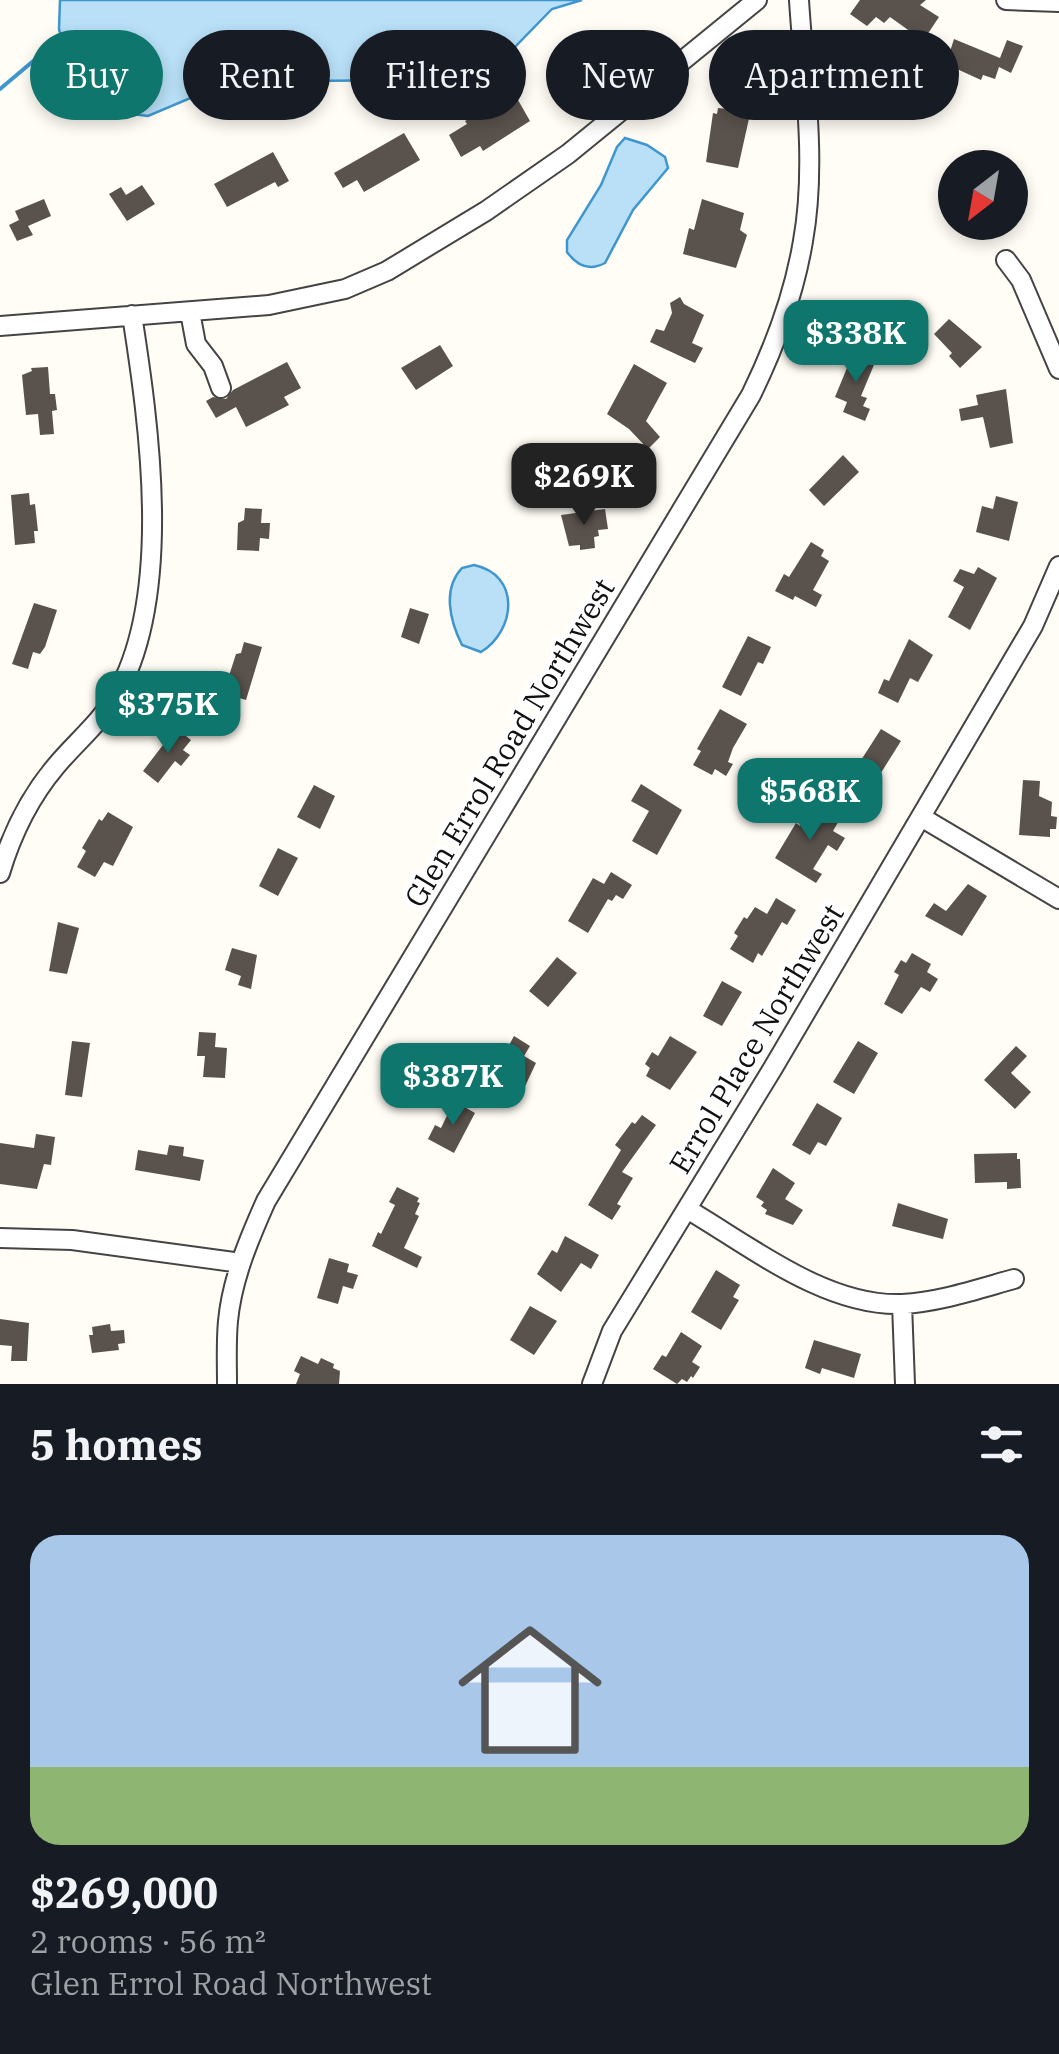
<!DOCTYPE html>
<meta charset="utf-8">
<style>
body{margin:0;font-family:"IBM Plex Serif",serif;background:#242831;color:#f1f3f6;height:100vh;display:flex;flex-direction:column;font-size:38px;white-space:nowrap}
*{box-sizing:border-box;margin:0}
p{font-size:32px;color:#9ea1a6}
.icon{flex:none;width:55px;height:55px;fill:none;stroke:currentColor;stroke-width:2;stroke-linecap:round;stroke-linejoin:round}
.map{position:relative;height:1384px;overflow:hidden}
.side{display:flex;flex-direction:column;background:#171b24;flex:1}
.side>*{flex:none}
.banner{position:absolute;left:30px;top:30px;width:1000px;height:90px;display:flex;gap:20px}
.needle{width:65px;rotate:211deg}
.fabs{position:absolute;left:938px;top:150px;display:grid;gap:20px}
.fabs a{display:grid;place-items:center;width:90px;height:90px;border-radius:50%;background:#171b24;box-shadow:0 5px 15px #0003;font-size:50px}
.price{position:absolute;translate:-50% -85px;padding:0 22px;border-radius:20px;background:#0f766e;color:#fff;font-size:32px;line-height:65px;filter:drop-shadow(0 2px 5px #0008)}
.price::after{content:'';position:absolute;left:50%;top:60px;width:30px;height:22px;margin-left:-15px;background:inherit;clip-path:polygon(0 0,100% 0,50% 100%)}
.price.on{background:#222;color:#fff}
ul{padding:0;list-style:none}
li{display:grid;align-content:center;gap:20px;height:530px;padding:0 30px}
li span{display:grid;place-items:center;height:310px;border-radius:30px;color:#555}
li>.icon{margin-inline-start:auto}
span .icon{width:180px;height:180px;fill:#fffc;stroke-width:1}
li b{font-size:42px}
h2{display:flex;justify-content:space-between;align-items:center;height:120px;padding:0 30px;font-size:42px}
.chip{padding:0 35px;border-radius:45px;background:#171b24;box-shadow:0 5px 15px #0003;font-size:35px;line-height:90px}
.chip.on{background:#0f766e;color:#fff}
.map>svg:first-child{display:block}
.water{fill:#b9e0f7;stroke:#3f96cf;stroke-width:2.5}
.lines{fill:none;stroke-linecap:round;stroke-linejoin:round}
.stream{stroke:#3f96cf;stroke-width:4}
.building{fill:#5a524d}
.minor-casing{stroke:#444;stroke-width:22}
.minor{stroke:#fff;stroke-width:18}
.labels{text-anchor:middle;stroke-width:10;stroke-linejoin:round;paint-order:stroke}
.street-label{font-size:30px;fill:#111;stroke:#fff}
</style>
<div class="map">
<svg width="1059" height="1384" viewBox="0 0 1059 1384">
<rect width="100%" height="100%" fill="#fffdf5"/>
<path class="water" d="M60,0H582L552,9L509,53L485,65L451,74L409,80L306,81L207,91L148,116L132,114L115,104L93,84L64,48L59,29Z
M625,138L647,145L665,157L668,168L633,210L605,263C590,271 577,266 567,252V240L601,185L617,147Z
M474,565C521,575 516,630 481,652L462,645C450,621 442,589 462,568Z"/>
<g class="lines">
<path class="stream" d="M0,89L38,57L63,46"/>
</g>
<path class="building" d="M860,0H926L920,5L939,17L925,38L921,35L918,41L908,35L911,32L890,17L884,23L876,17L867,26L850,14Z
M954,39L1000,58L1007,40L1023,46L1011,73L999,67L995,79L983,75L981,80L946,64Z
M734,81L756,87L738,168L706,162L713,113L717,114L718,108L729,109Z
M514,93L530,121L483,151L480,146L461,157L449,135L467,124L465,121Z
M404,133L420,160L364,192L357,180L343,188L334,173Z
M273,152L289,181L278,187L275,182L227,207L214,184Z
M142,185L155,204L127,221L109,194L121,187L126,195Z
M44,199L51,216L28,226L33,235L17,241L9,225L19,220L15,211Z
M702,199L744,213L740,230L747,235L736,268L683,254L689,228L694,230Z
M680,297L684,304L704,315L692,343L703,348L695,363L650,342L656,329L664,331L672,313L670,303Z
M949,319L982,347L960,368L949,356L952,353L934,334Z
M440,345L453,366L416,390L401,368Z
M854,351L876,360L861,396L867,398L863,406L870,409L865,421L843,412L847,402L835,397Z
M287,362L301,388L284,397L289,405L246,427L236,407L216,418L206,401L213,397L226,399L233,390Z
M634,364L667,383L646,421L660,437L648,449L629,429L607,414Z
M48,367L50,394H55L57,410L52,411L54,434L40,435L38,414L26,415L22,375L32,371L31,368Z
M1006,389L1013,443L990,448L983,417L961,421L959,409L978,405L976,395Z
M843,455L859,472L824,506L809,490Z
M29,493L30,505L35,504L38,531H34L35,543L15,545L11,495Z
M996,496L1018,502L1009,541L976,532L982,506L993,509Z
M245,508L262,509L261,523H270L269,539L260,538L259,551L237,550L238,523L244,520Z
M605,509L608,529L598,530L599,536L594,537L595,548L580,550V545L569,546L561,515Z
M811,542L824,550L821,556L829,561L813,590L822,595L816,607L795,596L793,600L775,591L784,574L789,577Z
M978,567L997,578L970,630L948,617L964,587L953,581L960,569L974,574Z
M34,603L57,610L45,647L40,654L33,652L28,669L12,664Z
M410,608L429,614L419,644L401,637Z
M748,636L771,647L763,664L758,662L741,696L722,687Z
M909,639L933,655L918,682L910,678L898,703L878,693L884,679L889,681Z
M244,642L262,647L246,700L229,695L233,684L227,682L236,654L241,653Z
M720,709L747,724L733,748L728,762L733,764L726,776L715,769L712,775L693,765L701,751L697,749Z
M176,728L191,740L183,750L190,755L181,766L175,761L158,783L143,771Z
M881,729L901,741L867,795L847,782Z
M1023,780L1040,781L1039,796L1052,802L1051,816L1057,817L1056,829H1050V837L1019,835Z
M641,784L682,810L657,855L632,841L649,811L631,801Z
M314,785L335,796L320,829L297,817Z
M810,809L823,818L828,809L841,817L833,831L845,838L837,851L828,845L813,869L822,874L816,883L775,858L796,823L800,826Z
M108,812L133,827L113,866L104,862L95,877L77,867L86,851L82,848L99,819L102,821Z
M278,848L298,858L278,896L259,886Z
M611,872L632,885L623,899L616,895L612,901L608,899L588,933L568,921L593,878L604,884Z
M968,884L987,896L962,936L925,916L934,903L946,911Z
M776,898L796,910L787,925L782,922L762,956L758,953L753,963L730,949L738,936L734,933L744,917L747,919L755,907L767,914Z
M58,922L79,928L67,974L49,971Z
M232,948L257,955L251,989L238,985L241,976L225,970Z
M912,953L931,964L927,972L938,979L930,992L921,987L902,1014L884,1004L899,975L894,972L901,960L906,963Z
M557,957L577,973L548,1007L529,991Z
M722,981L742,992L722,1026L703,1016Z
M199,1032L216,1033L215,1047L227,1048L225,1078L203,1077L205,1056H197Z
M514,1036L530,1046L524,1056L536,1063L519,1099L512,1095L504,1107L493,1100L495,1089L487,1085Z
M670,1036L697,1052L670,1090L646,1076L650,1068L645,1064L652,1052L658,1056Z
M72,1041L90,1043L82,1097L65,1095Z
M858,1041L878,1053L854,1094L833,1082Z
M1016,1046L1027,1056L1011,1073L1031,1092L1015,1109L984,1080Z
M454,1101L475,1113L454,1153L428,1139L435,1125L441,1128Z
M817,1103L842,1118L826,1146L818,1142L810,1155L792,1145Z
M642,1115L656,1125L622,1172L633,1178L617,1204L621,1206L612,1220L588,1205L621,1150L615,1145L632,1122L635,1124Z
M36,1134L55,1137L51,1165L44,1164L37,1189L0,1184V1143L34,1148Z
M169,1145L184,1147L183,1156L204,1160L200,1181L135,1170L138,1150L167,1155Z
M1017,1153V1159H1020L1021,1188L1007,1189V1182L975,1183L974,1154Z
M773,1168L795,1183L785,1199L803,1210L793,1225L765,1214L767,1210L761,1206L764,1202L756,1197Z
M397,1187L419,1198L417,1202L420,1203L415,1214L419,1216L404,1248L422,1257L417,1268L372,1246L378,1232L381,1234L395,1205L389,1202Z
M898,1203L948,1219L943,1239L892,1226Z
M565,1236L599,1255L591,1269L581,1263L561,1292L537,1274L552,1250L557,1253Z
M329,1258L349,1264L347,1272L358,1275L353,1289L343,1286L338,1304L317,1298Z
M716,1270L740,1285L733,1297L739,1300L721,1330L691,1312Z
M530,1306L557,1321L534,1355L510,1340Z
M0,1319L29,1323L27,1361H11L12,1346L0,1345Z
M110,1324L111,1331L124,1330L125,1343L118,1344L119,1350L92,1353L89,1335H93L92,1327Z
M681,1332L702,1346L692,1362L700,1367L693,1378L691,1376L687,1382L682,1379L677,1384L653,1369L662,1355L666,1357Z
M814,1340L861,1354L854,1378L822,1368L820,1374L805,1368Z
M301,1356L318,1364L321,1358L334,1364L333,1368L340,1371L339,1384H296L300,1374L294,1371Z"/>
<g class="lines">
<defs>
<path id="minor" d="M1006,0L1059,2
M1006,260L1021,280L1059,369
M190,312L196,344L213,366L221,388
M0,326L269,305L345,289L387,271L486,211L568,154L757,0
M921,817L1059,899
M0,873C12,833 29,798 56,766C75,743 100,723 115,697C174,597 149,424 132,315
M687,1209C750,1246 826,1307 902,1304C940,1302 978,1289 1014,1279
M0,1238L72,1240L241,1263
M902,1304L905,1384
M227,1384C227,1363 226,1342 228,1321C232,1279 249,1239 266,1201L751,395C775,346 794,295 803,241C817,163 804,79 799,0
M592,1384L612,1331L773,1068L1033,626L1059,566"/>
</defs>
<use href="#minor" class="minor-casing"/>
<use href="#minor" class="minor"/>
</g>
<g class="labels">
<g class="street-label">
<text transform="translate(510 743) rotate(-59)" y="10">Glen Errol Road Northwest</text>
<text transform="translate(757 1039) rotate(-59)" y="10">Errol Place Northwest</text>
</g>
</g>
</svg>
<div class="fabs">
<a><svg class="needle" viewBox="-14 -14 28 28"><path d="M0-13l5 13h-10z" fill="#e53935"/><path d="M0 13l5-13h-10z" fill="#9ea1a6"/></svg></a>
</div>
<b class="price" style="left:856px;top:385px">$338K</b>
<b class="price on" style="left:584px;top:528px">$269K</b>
<b class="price" style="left:168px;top:756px">$375K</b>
<b class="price" style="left:810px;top:843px">$568K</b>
<b class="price" style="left:453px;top:1128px">$387K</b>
<div class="banner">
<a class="chip on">Buy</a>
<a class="chip">Rent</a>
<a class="chip">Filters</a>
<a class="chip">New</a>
<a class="chip">Apartment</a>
</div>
</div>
<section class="side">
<h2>5 homes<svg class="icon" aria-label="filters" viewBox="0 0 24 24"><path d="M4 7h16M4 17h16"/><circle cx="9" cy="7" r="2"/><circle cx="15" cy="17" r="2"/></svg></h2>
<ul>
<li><span style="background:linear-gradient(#a9c7e8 75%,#8fb573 0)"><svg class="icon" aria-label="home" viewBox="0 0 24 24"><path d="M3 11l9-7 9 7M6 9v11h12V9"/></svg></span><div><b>$269,000</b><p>2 rooms · 56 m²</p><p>Glen Errol Road Northwest</p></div></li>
</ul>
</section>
